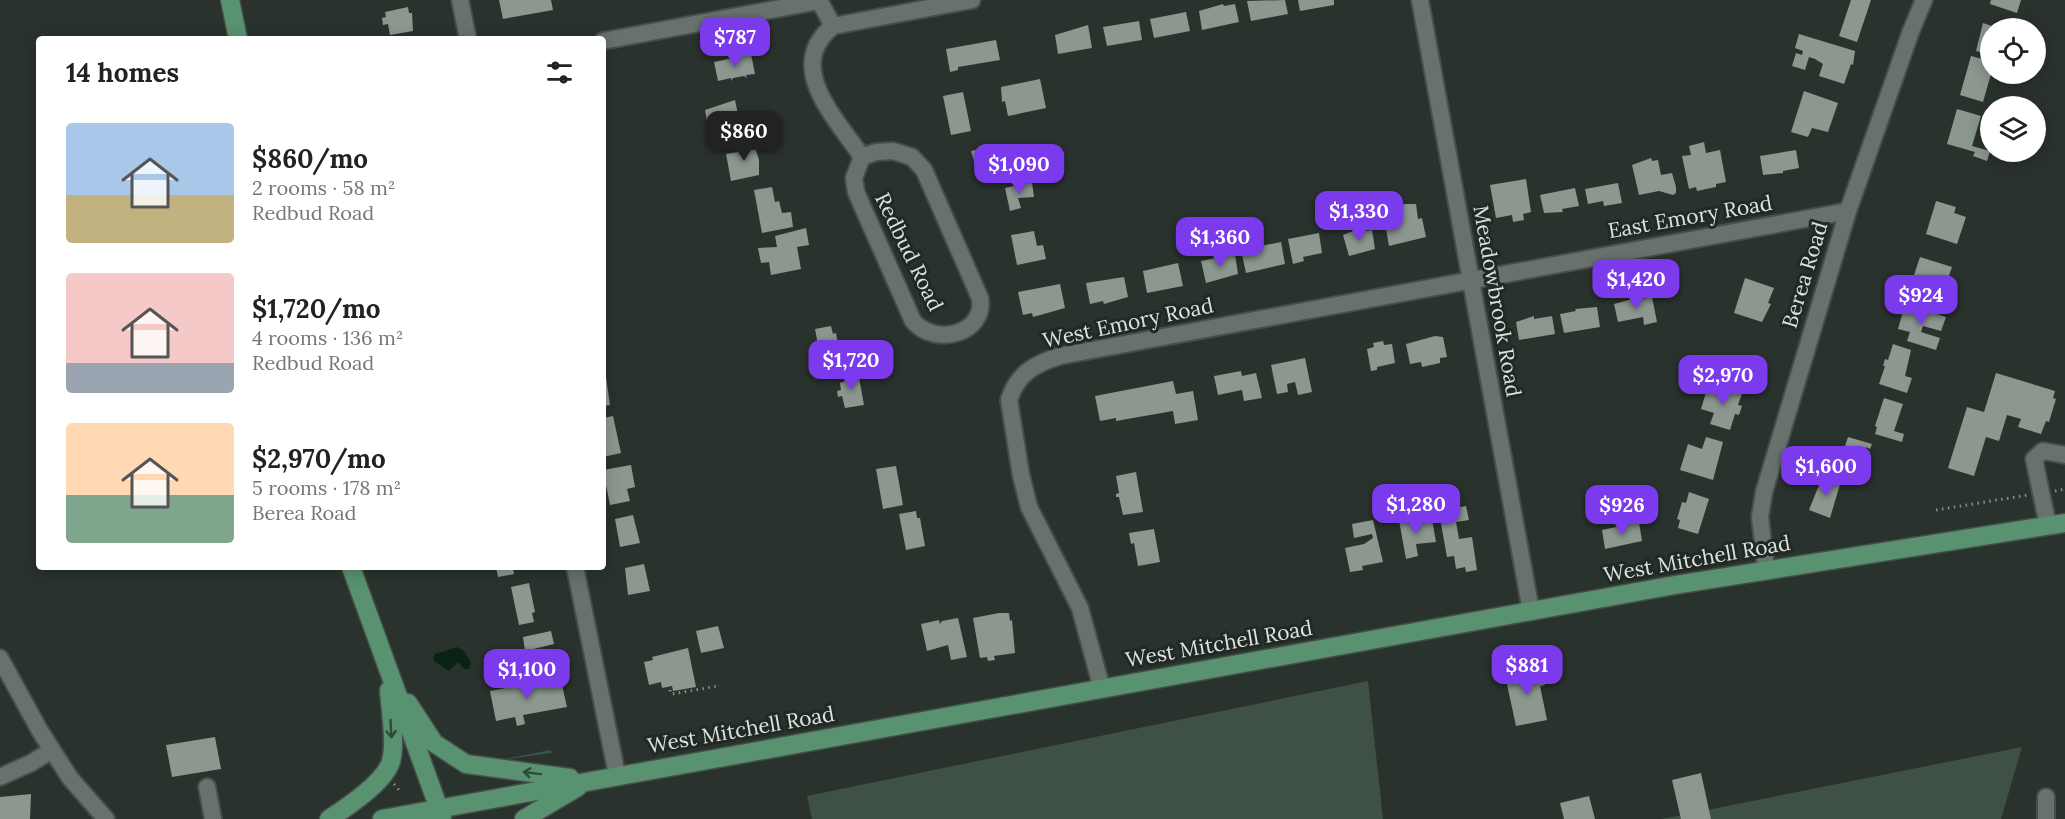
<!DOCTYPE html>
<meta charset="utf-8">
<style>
body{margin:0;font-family:Lora,serif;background:#f6f6f6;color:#222;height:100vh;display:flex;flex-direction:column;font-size:22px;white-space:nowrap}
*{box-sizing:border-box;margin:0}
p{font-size:20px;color:#767676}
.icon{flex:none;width:33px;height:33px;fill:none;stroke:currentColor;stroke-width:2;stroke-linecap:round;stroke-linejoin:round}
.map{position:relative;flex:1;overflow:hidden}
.drawer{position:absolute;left:36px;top:36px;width:570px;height:534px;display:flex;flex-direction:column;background:#fff;border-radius:6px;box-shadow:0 3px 15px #0003}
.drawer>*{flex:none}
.buttons{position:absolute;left:1980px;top:18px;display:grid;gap:12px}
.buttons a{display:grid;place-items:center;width:66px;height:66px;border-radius:50%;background:#fff;box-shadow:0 3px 15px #0003;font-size:30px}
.price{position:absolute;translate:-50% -51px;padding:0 14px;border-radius:12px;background:#7c3aed;color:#fff;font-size:20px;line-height:39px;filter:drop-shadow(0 2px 3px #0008)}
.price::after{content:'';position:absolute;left:50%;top:36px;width:18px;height:14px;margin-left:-9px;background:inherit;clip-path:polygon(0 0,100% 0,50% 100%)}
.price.selected{background:#222;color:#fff}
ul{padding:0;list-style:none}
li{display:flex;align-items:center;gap:18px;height:150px;padding:0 30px}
li span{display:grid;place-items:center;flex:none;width:168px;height:120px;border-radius:6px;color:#555}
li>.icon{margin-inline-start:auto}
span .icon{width:72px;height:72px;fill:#fffc;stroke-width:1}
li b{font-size:26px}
h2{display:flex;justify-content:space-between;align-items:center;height:72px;padding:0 30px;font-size:26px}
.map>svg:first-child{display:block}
.green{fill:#3f5145}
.water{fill:#082314}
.building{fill:#8c9790}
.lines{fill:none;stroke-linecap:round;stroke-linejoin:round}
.minor-casing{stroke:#474e4a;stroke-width:20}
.major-casing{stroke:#474e4a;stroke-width:21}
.path{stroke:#898f8b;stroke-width:3;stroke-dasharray:1.5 4.5;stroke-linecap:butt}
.minor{stroke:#68716b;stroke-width:16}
.major{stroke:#589270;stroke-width:18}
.oneway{stroke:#31483a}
.labels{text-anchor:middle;stroke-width:6;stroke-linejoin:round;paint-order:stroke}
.street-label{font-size:21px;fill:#dde2df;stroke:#202923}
</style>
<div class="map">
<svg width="2065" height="819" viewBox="0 0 2065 819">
<rect width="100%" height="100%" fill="#2a322d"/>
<path class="green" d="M1368,681L1383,819H812L807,796Z
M2022,747L2001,819H1662Z
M551,750L552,753L494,761Z"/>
<path class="water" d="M457,647L464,651L471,662L469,669H464L458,662L449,671L433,660L435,654Z"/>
<path class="building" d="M499,0H551L553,10L503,19Z
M1285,0L1288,14L1251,21L1247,1Z
M1298,0H1334V5L1300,11Z
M1851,0H1871L1857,42L1839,36Z
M1991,0H2021L2017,13L1990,4Z
M1223,4L1224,6L1235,4L1239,22L1202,30L1199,11Z
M408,7L409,13H412L413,31L390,35L388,24L383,25L382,18L386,17L385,12Z
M1186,12L1190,31L1154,38L1150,19Z
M1139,21L1142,40L1107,46L1103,27Z
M1983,23L1998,28H1990V55L1976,51Z
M1088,25L1092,48L1058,54L1055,35Z
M1799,34L1855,51L1853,65L1851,64L1844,84L1819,76L1823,64L1815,59L1809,57L1805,70L1792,66L1796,53L1802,55L1803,51L1795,48Z
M996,40L1000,60L958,67V70L950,72L946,49Z
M751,54L755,74L746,75L747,78L744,76L733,78L731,81V78L718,81L714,62Z
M1971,56L1990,61L1991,74L1983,102L1960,95Z
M1040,79L1046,108L1008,116L1005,101L1002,102L1001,87Z
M1804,91L1838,103L1828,132L1812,128L1808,137L1791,132Z
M963,92L971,131L951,135L943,96Z
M735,100L741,129L720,134L717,119L707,121L705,110Z
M1957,109L1981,116L1972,146L1990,151L1987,161L1973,156L1975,152L1947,144Z
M753,141L759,160V175L731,181L726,154L738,152L737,144Z
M1704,142L1706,153L1720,150L1726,182L1716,184V187L1697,191L1696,187L1689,189L1682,156L1691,155L1689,146Z
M992,147L997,174L979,178L971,151Z
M1796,150L1799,168L1783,171V173L1763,175L1760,156Z
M1651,158L1652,161L1658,160L1661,175L1672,173L1676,187V193L1673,195L1659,191L1639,195L1632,165Z
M1526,179L1531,212L1523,214L1524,220L1513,222L1512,215L1496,218L1490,185Z
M1032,182L1034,197L1018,198L1021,208L1010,211L1005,188Z
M1618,183L1622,203L1604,206L1603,201L1588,204L1585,189Z
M772,187L775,202L779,201L782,213L791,212L793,227L762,233L754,190Z
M1575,188L1579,206L1562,209L1563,212L1544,213L1540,195Z
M1936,201L1956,207L1954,213L1966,217L1957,244L1926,234Z
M1404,204H1416L1418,219L1422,218L1426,237L1389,246L1383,212L1397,209Z
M806,228L809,245L797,247L801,269L771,275L769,262L761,263L758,248L777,247L775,236Z
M1358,229L1359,232L1372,230L1375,249L1349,256L1343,235Z
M1034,231L1037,246L1043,245L1046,259L1017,265L1011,235Z
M1319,233L1322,253L1303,257L1304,261L1293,264L1288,239Z
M1281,242L1285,264L1246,273L1241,250Z
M1235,254L1238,274L1206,283L1201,261Z
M1920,257L1952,267L1944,290L1939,288L1938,291L1912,281Z
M1178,263L1183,286L1147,293L1143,271Z
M1124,277L1128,297L1104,304L1103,301L1090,304L1086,283Z
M1745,278L1774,288L1768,303L1771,304L1762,322L1734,313Z
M1060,284L1065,308L1033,317L1032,313L1023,315L1018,292Z
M1652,297L1657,322L1644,325L1643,317L1618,322L1614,304L1636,298L1637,300Z
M1905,304L1946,317L1941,331L1923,326L1921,332L1940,338L1936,350L1907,341L1910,332L1898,329Z
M1597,307L1600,327L1564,333L1560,314L1576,311L1575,309Z
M1534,316V319L1552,316L1555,334L1519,340L1516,322Z
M831,326L833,334L836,333L841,362L822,366L815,329Z
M1435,336L1443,337L1447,357L1440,358V363L1422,367L1421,362L1410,364L1406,344Z
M1383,341L1384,345L1392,344L1395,363L1377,367V370L1371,371L1367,349L1374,347L1373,343Z
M1893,344L1911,350L1905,376L1912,378L1907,393L1879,384L1885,366H1883L1885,359L1888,360Z
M1305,358L1312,392L1298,395L1295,382L1287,384L1288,392L1277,394L1271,365Z
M1241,371L1242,376L1256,373L1262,398L1244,401L1242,390L1218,395L1214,376Z
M858,372L864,405L845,408L842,396L838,397L837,391L841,390L840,383L845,381L843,375Z
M1996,373L2055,391L2053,398L2056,399L2049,422L2046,421L2041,434L2018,427L2021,419L2007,415L1999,441L1986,437L1974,476L1948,468L1967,407L1984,412Z
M603,377H606L610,405L603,406Z
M1173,381L1176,394L1193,391L1198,420L1175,424L1173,411L1116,421V418L1100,421L1095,396Z
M1724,385L1743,391L1738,405L1742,406L1739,415L1735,414L1730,430L1710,424L1714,413L1701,409L1707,389L1721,394Z
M1884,398L1903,404L1894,431L1904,434L1902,442L1875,434L1877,427L1875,426Z
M613,416L621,453L603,457V418Z
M1706,437L1723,442L1713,480L1680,470L1688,444L1702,449Z
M1848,437L1872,444L1870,449L1866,447L1858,470L1868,473L1865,482L1836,473Z
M631,465L635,487L627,489L630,501L610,505L603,470Z
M896,466L903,505L883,509L876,469Z
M1136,472L1143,512L1123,515L1119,497H1116V494L1119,493L1116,476Z
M1823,475L1841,481L1830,518L1809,510Z
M1689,492L1709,499L1698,534L1678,528L1680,520L1677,519L1682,502L1686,503Z
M1453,505L1456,508L1466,506L1469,520L1456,522L1458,533L1459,539L1472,537L1477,570L1466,572L1465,567L1456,569L1454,556L1447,557L1438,507Z
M916,511L917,518H920L925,546L906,550L899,514Z
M633,515L640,543L620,547L615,519Z
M1409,519L1413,523L1432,519L1436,542L1416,544L1418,556L1406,559L1399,520Z
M1373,520L1383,562L1362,566L1363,570L1350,572L1345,548L1364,544L1373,538L1372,534L1354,538L1352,524Z
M1639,522L1642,541L1605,549L1602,530Z
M1154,529L1160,562L1138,566L1134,543L1131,544L1129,533Z
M644,564L650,591L628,595L625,568Z
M496,567H513L514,574L498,577Z
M529,583L535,612L532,613L534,622L519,625L511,587Z
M999,613H1009L1010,621L1012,620L1015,653L994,656L995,660L988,661L987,657L980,658L973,618Z
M958,618L967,657L951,660L948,645L927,651L921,624L939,620L940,624L942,621Z
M718,626L724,648L701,653L696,631Z
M551,631L554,644L525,651L523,637Z
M688,648L696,687L673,691L672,686L662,688L661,682L649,685L644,662L653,660L652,657Z
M1541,667L1545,685L1540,686L1547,720L1516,726L1505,675Z
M552,679L554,687L562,685L567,707L523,715L525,724L517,726L515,717L496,721L490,691Z
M215,737L221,769L172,777L166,745Z
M1701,773L1711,819H1681L1672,780Z
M31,794L30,819H0V797Z
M1589,796L1595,819H1564L1560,803Z"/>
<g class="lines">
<defs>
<path id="minor" d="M460,0L468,39
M819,0L833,26C783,67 837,119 862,157
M1420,0L1531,611
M833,26L972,0
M603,41L819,1
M893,151L912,157L924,170L980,298C986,334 935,347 913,321L856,192L854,178L862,157L876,152Z
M2048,526L2034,459L2043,451L2065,455
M575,567L617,775
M1766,569L1760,517L1764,492L1848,211L1911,31L1924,0
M0,658L40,731L70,778L106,819
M1102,689L1080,608L1029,507L1021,475L1009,400C1017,374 1034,364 1060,356L1848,211
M0,777L31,763L52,750
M207,787L213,819
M2046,797V819"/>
<path id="major" d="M230,0L238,39
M351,567L442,817
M408,703L434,743L466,764L570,778
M329,819C347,807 382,784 390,764C397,747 390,709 389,690
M382,819L1675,585L2065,523
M524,819L578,787"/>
</defs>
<use href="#minor" class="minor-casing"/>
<use href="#major" class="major-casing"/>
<path class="path" d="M2055,491L2065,489
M1936,510L2028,495
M670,690L671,694L718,686
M394,784L399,790"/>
<use href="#minor" class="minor"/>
<use href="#major" class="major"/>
</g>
<defs><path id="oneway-shaft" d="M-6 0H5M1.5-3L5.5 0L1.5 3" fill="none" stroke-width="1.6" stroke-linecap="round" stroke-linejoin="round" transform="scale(1.5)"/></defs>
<g class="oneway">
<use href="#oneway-shaft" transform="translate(391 729) rotate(87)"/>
<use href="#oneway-shaft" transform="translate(532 773) rotate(-173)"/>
</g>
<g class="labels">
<g class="street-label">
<text transform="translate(1690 217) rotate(-10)" y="7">East Emory Road</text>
<text transform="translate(909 252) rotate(64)" y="7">Redbud Road</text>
<text transform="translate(1805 275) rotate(-73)" y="7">Berea Road</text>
<text transform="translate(1497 301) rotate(80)" y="7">Meadowbrook Road</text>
<text transform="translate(1128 323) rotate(-12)" y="7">West Emory Road</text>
<text transform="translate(1697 559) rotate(-10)" y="7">West Mitchell Road</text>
<text transform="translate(1219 644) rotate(-10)" y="7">West Mitchell Road</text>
<text transform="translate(741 730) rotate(-10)" y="7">West Mitchell Road</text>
</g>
</g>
</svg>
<div class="buttons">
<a><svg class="icon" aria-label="locate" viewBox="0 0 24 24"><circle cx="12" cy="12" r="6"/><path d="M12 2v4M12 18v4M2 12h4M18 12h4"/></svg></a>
<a><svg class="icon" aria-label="layers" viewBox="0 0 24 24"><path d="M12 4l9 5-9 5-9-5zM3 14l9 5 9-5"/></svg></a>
</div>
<b class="price" style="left:735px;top:68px">$787</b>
<b class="price selected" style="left:744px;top:162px">$860</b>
<b class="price" style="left:1019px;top:195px">$1,090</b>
<b class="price" style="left:1359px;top:242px">$1,330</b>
<b class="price" style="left:1220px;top:268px">$1,360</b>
<b class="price" style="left:1636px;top:310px">$1,420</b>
<b class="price" style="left:1921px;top:326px">$924</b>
<b class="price" style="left:851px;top:391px">$1,720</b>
<b class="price" style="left:1723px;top:406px">$2,970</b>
<b class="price" style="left:1826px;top:497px">$1,600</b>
<b class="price" style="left:1416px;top:535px">$1,280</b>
<b class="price" style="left:1622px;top:536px">$926</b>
<b class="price" style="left:1527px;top:696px">$881</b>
<b class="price" style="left:527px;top:700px">$1,100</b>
<section class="drawer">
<h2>14 homes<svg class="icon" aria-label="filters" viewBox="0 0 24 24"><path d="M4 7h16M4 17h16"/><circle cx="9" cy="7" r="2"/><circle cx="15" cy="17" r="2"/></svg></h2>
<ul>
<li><span style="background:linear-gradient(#a9c7e8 60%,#c2b280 0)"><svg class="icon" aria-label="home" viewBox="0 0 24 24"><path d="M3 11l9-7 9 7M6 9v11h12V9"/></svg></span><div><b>$860/mo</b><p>2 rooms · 58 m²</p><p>Redbud Road</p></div></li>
<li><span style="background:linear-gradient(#f6c9c9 75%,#9aa5b1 0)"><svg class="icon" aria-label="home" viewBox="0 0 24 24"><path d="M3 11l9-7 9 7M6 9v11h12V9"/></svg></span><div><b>$1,720/mo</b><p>4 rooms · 136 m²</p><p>Redbud Road</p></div></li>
<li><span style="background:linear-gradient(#ffd9b3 60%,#7fa58c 0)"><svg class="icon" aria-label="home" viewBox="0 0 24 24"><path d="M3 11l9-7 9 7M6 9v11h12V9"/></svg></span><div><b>$2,970/mo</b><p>5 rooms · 178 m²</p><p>Berea Road</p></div></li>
</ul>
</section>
</div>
